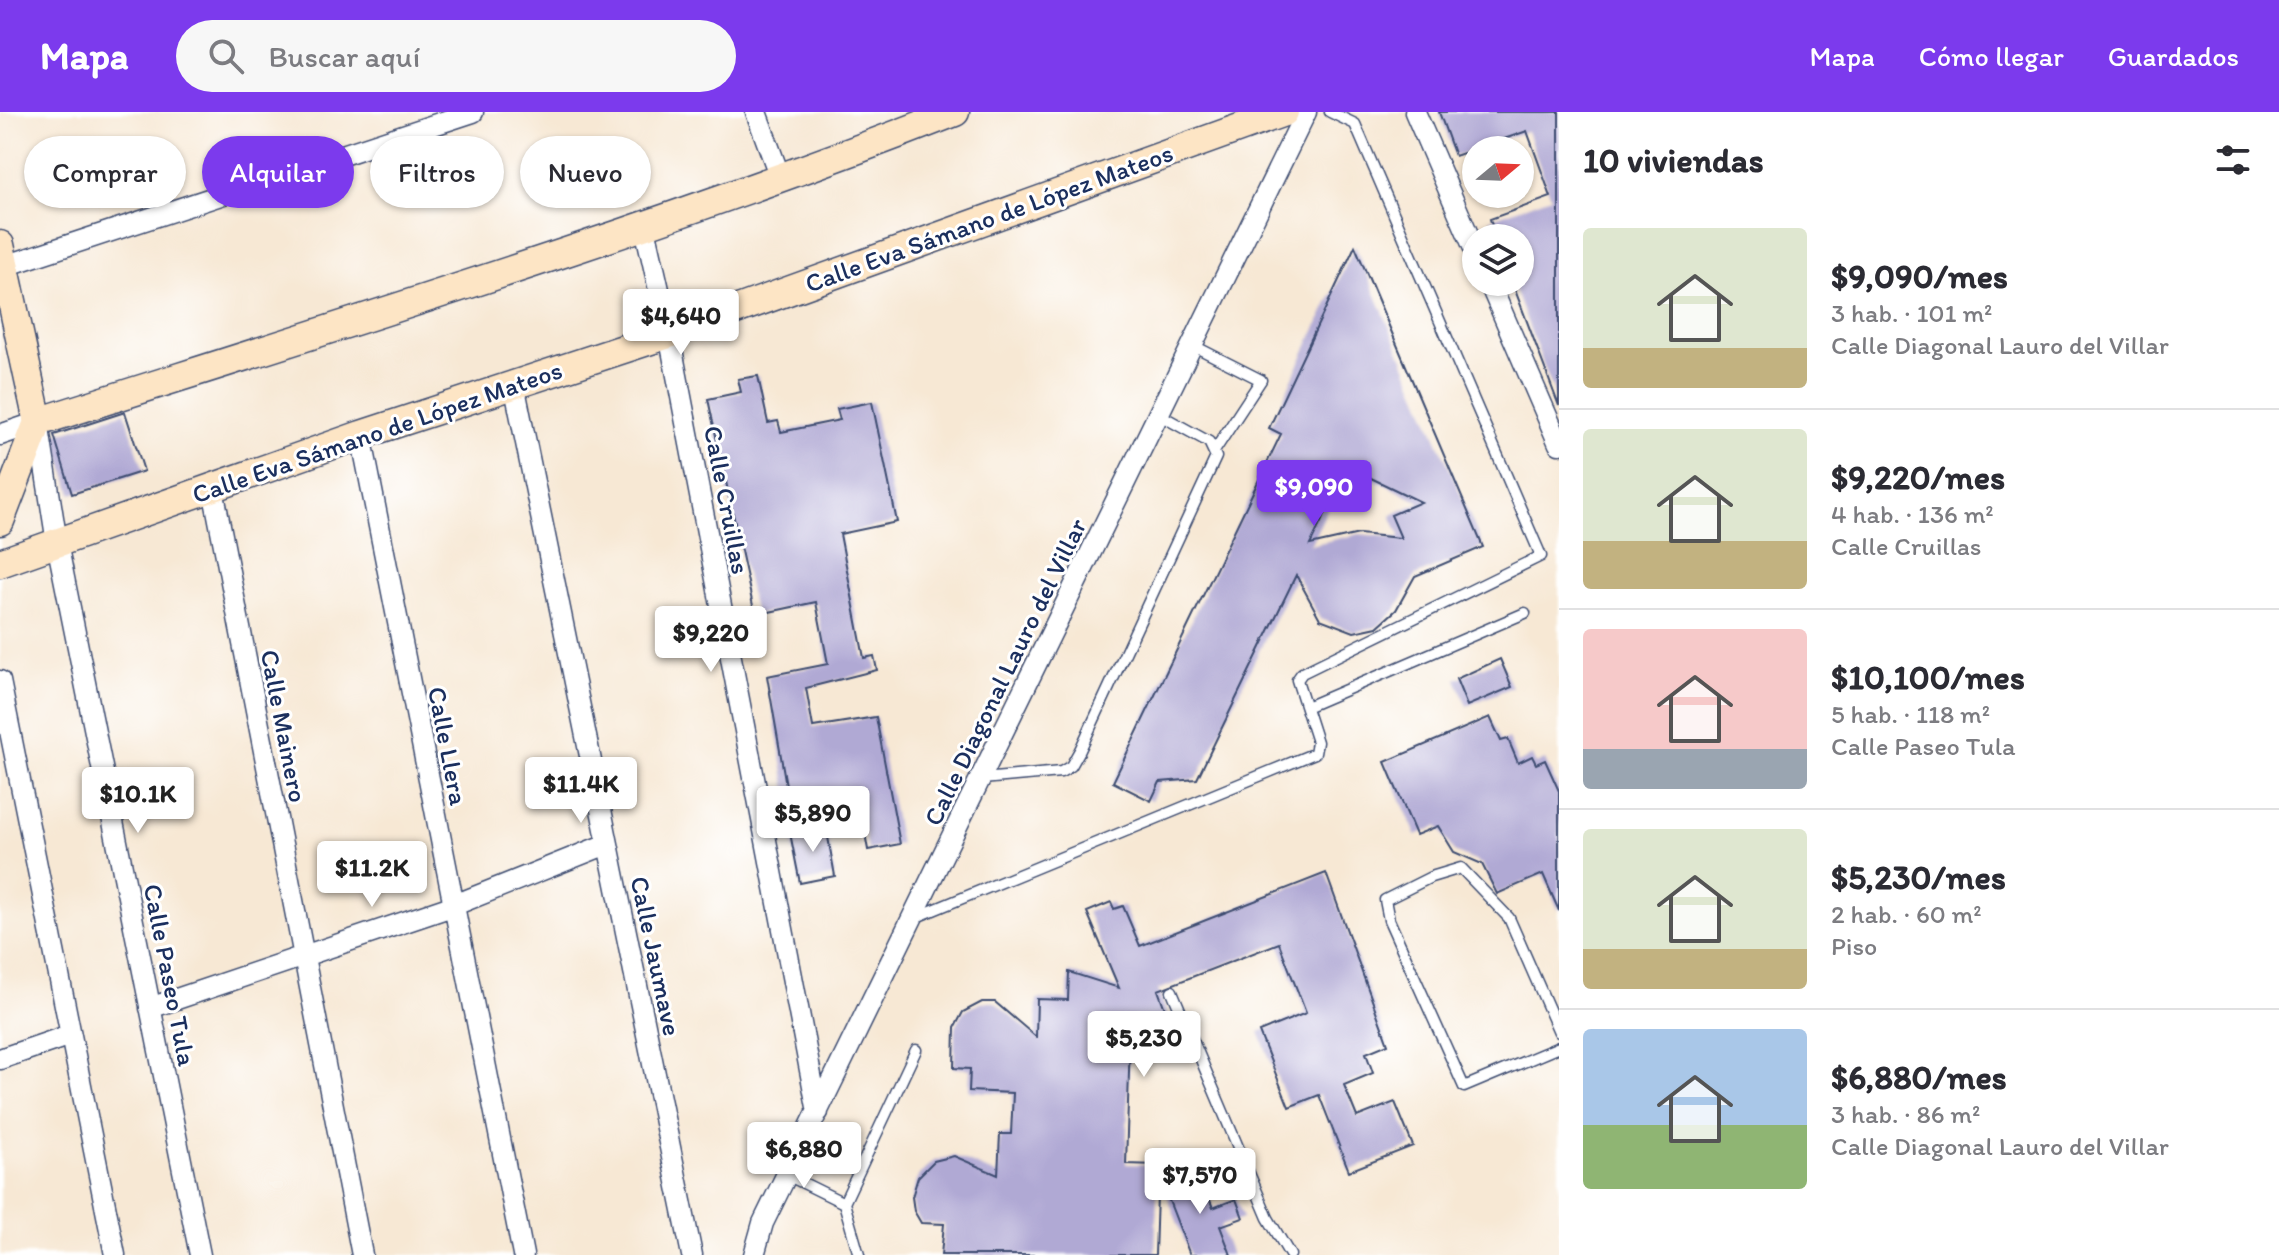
<!DOCTYPE html>
<html lang="es">
<meta charset="utf-8">
<style>
body{margin:0;font-family:Itim,sans-serif;background:#f7f7f7;color:#2b2b33;height:100vh;display:flex;flex-direction:column;font-size:30px;white-space:nowrap}
*{box-sizing:border-box;margin:0}
p{font-size:26px;color:#7c7c81}
.icon{flex:none;width:44px;height:44px;fill:none;stroke:currentColor;stroke-width:2;stroke-linecap:round;stroke-linejoin:round}
.map{position:relative;flex:1;overflow:hidden}
.side{display:flex;flex-direction:column;background:#fff;width:720px}
.side>*{flex:none}
.top-card{position:absolute;left:24px;top:24px;width:760px;height:72px;display:flex;gap:16px}
.needle{width:52px;rotate:71deg}
.fabs{position:absolute;left:1462px;top:24px;display:grid;gap:16px}
.fabs a{display:grid;place-items:center;width:72px;height:72px;border-radius:50%;background:#fff;box-shadow:0 2px 6px #0004;font-size:40px}
.price{position:absolute;translate:-50% -68px;padding:0 18px;border-radius:8px;background:#fff;color:#222;font-size:26px;line-height:52px;filter:drop-shadow(0 2px 4px #0008)}
.price::after{content:'';position:absolute;left:50%;top:48px;width:24px;height:18px;margin-left:-12px;background:inherit;clip-path:polygon(0 0,100% 0,50% 100%)}
.price.selected{background:#7c3aed;color:#fff}
ul{padding:0;list-style:none}
li{display:flex;align-items:center;gap:24px;height:200px;padding:0 24px}
li+li{border-top:2px solid #e1e1e2}
li span{display:grid;place-items:center;flex:none;width:224px;height:160px;border-radius:8px;color:#555}
li>.icon{margin-inline-start:auto}
span .icon{width:96px;height:96px;fill:#fffc;stroke-width:1}
li b{font-size:34px}
h2{display:flex;justify-content:space-between;align-items:center;height:96px;padding:0 24px;font-size:34px}
.pill{padding:0 28px;border-radius:36px;background:#fff;box-shadow:0 2px 6px #0004;font-size:28px;line-height:72px}
.pill.selected{background:#7c3aed;color:#fff}
header{display:flex;align-items:center;gap:48px;box-sizing:border-box;height:112px;padding:0 40px;background:#7c3aed;color:#fff}
header strong{font-size:38px}
nav{display:flex;gap:44px;margin-inline-start:auto;font-size:28px}
.search{width:560px;height:72px;background:#f7f7f7;display:flex;align-items:center;gap:20px;box-sizing:border-box;padding:0 28px;border-radius:44px;color:#7c7c81;font-size:30px}
main{display:flex;flex:1;min-height:0}
.map>svg:first-child{display:block}
.building{fill:#b0a9d4;fill-rule:evenodd}
.lines{fill:none;stroke-linecap:round;stroke-linejoin:round}
.lane-casing{stroke:#3c4b70;stroke-width:13}
.street-casing{stroke:#3c4b70;stroke-width:23}
.secondary-casing{stroke:#3c4b70;stroke-width:31}
.lane{stroke:#fff;stroke-width:10}
.street{stroke:#fff;stroke-width:20}
.secondary{stroke:#fde5c5;stroke-width:28}
.labels{text-anchor:middle;stroke-width:6;stroke-linejoin:round;paint-order:stroke}
.street-label{font-size:26px;fill:#1b2f5e;stroke:#fff}
</style>
<header>
<strong>Mapa</strong>
<div class="search"><svg class="icon" aria-label="search" viewBox="0 0 24 24"><circle cx="10" cy="10" r="6"/><path d="M15 15l6 6"/></svg>Buscar aquí</div>
<nav><a>Mapa</a><a>Cómo llegar</a><a>Guardados</a></nav>
</header>
<main>
<div class="map">
<svg width="1559" height="1143" viewBox="0 0 1559 1143">
<rect width="100%" height="100%" fill="#fff"/>
<filter id="ink" filterUnits="userSpaceOnUse"><feTurbulence type="fractalNoise" baseFrequency=".0125" numOctaves="2"/><feDisplacementMap in="SourceGraphic" scale="16" xChannelSelector="R" yChannelSelector="G"/><feConvolveMatrix kernelMatrix="1 2 1 2 8 2 1 2 1" color-interpolation-filters="sRGB"/></filter>
<filter id="wash" filterUnits="userSpaceOnUse"><feTurbulence type="fractalNoise" baseFrequency=".006" numOctaves="4" result="noise"/><feDisplacementMap in="SourceGraphic" scale="32" xChannelSelector="R" yChannelSelector="G"/><feGaussianBlur stdDeviation="1.8" result="paint"/><feColorMatrix in="noise" values="0 0 0 0 0 0 0 0 0 0 0 0 0 0 0 0 0 1.4 0 .05"/><feComposite in="paint" operator="in"/></filter>
<g filter="url(#wash)">
<rect width="100%" height="100%" fill="#f7e8d4"/>
<g id="blocks">
<path class="building" d="M1439,0H1559V294L1512,170H1520V126H1496L1490,107L1551,85L1527,19L1455,44Z
M1355,134L1483,435L1415,464L1396,498L1377,515L1354,520L1320,507L1296,463L1197,667L1160,670L1151,689L1113,670L1281,322L1269,316ZM1348,355L1421,390L1391,403L1401,426L1359,422L1310,433Z
M758,264L768,311L778,309L781,320L840,308L837,297L872,290L897,410L840,422L864,546L874,544L877,558L806,576L813,615L876,605L900,732L868,738L863,710L827,717L820,679L788,685L767,564L828,552L816,490L755,503L708,287L741,280L738,267Z
M125,300L144,359L72,382L54,323Z
M1500,547L1512,575L1467,594L1456,567Z
M1490,605L1501,629L1508,627L1518,651L1532,644L1536,652L1545,648L1559,679V799L1543,762L1497,782L1482,752L1454,740L1438,714L1416,723L1385,650Z
M826,714L835,764L800,771L790,721Z
M1326,761L1388,932L1366,941L1373,961L1344,973L1357,1005L1395,990L1413,1034L1349,1059L1319,983L1289,995L1259,920L1306,901L1279,831L1158,878L1171,913L1130,929L1126,1052L1158,1053L1155,1143H941L944,1112L921,1111L914,1099L912,1085L918,1065L934,1049L954,1044L998,1063L1000,1022H1011L1013,981L969,979L970,957L954,956L955,915L963,900L982,890H995L1036,925L1037,887L1068,888L1069,860L1119,876L1087,800L1111,790L1114,797L1123,794L1140,834Z
M1198,1059L1213,1096L1236,1087L1243,1106L1220,1114L1231,1143H1190L1163,1073Z"/>
</g>
</g>
<g filter="url(#ink)">
<use href="#blocks" fill-opacity="0" stroke="#3c4b70" stroke-width="2"/>
<g class="lines">
<defs>
<path id="lane" d="M1194,234L1261,268L1215,338
M1306,595L1525,501
M982,667L1061,660L1071,654L1080,638L1216,345L1209,330L1160,303
M914,806L1315,641L1317,630L1297,568L1302,561L1541,444L1355,12L1330,0
M1172,879L1268,1106L1290,1143
M1559,920L1509,806L1461,756L1431,765L1385,788L1389,808L1464,975L1559,935
M787,1063L844,1091
M859,1143L844,1091L916,938"/>
<path id="street" d="M756,0L781,68
M1415,0L1476,141
M645,116L669,222L818,1000
M5,154L473,0
M1489,170L1559,332
M514,272L692,1143
M0,323L38,310L57,431L200,1143
M361,323L523,1143
M213,377L362,1143
M0,569L115,1143
M150,896L452,794L607,732
M0,947L70,923
M754,1143L763,1111L1306,0"/>
<path id="secondary" d="M0,133L38,310
M38,310C345,212 654,118 955,0
M0,409L38,310
M0,451L361,323L669,222L1284,0"/>
</defs>
<use href="#lane" class="lane-casing"/>
<use href="#street" class="street-casing"/>
<use href="#secondary" class="secondary-casing"/>
<use href="#lane" class="lane"/>
<use href="#street" class="street"/>
<use href="#secondary" class="secondary"/>
</g>
</g>
<g class="labels">
<g class="street-label">
<text transform="translate(989 106) rotate(-20)" y="9">Calle Eva Sámano de López Mateos</text>
<text transform="translate(377 320) rotate(-19)" y="9">Calle Eva Sámano de López Mateos</text>
<text transform="translate(727 388) rotate(79)" y="9">Calle Cruillas</text>
<text transform="translate(1005 560) rotate(-64)" y="9">Calle Diagonal Lauro del Villar</text>
<text transform="translate(284 614) rotate(79)" y="9">Calle Mainero</text>
<text transform="translate(448 634) rotate(79)" y="9">Calle Llera</text>
<text transform="translate(656 844) rotate(78)" y="9">Calle Jaumave</text>
<text transform="translate(170 863) rotate(79)" y="9">Calle Paseo Tula</text>
</g>
</g>
</svg>
<div class="fabs">
<a><svg class="needle" viewBox="-14 -14 28 28"><path d="M0-13l5 13h-10z" fill="#e53935"/><path d="M0 13l5-13h-10z" fill="#7c7c81"/></svg></a>
<a><svg class="icon" aria-label="layers" viewBox="0 0 24 24"><path d="M12 4l9 5-9 5-9-5zM3 14l9 5 9-5"/></svg></a>
</div>
<b class="price" style="left:681px;top:245px">$4,640</b>
<b class="price selected" style="left:1314px;top:416px">$9,090</b>
<b class="price" style="left:711px;top:562px">$9,220</b>
<b class="price" style="left:581px;top:713px">$11.4K</b>
<b class="price" style="left:138px;top:723px">$10.1K</b>
<b class="price" style="left:813px;top:742px">$5,890</b>
<b class="price" style="left:372px;top:797px">$11.2K</b>
<b class="price" style="left:1144px;top:967px">$5,230</b>
<b class="price" style="left:804px;top:1078px">$6,880</b>
<b class="price" style="left:1200px;top:1104px">$7,570</b>
<div class="top-card">
<a class="pill">Comprar</a>
<a class="pill selected">Alquilar</a>
<a class="pill">Filtros</a>
<a class="pill">Nuevo</a>
</div>
</div>
<section class="side">
<h2>10 viviendas<svg class="icon" aria-label="filters" viewBox="0 0 24 24"><path d="M4 7h16M4 17h16"/><circle cx="9" cy="7" r="2"/><circle cx="15" cy="17" r="2"/></svg></h2>
<ul>
<li><span style="background:linear-gradient(#dfe7d0 75%,#c2b280 0)"><svg class="icon" aria-label="home" viewBox="0 0 24 24"><path d="M3 11l9-7 9 7M6 9v11h12V9"/></svg></span><div><b>$9,090/mes</b><p>3 hab. · 101 m²</p><p>Calle Diagonal Lauro del Villar</p></div></li>
<li><span style="background:linear-gradient(#dfe7d0 70%,#c2b280 0)"><svg class="icon" aria-label="home" viewBox="0 0 24 24"><path d="M3 11l9-7 9 7M6 9v11h12V9"/></svg></span><div><b>$9,220/mes</b><p>4 hab. · 136 m²</p><p>Calle Cruillas</p></div></li>
<li><span style="background:linear-gradient(#f6c9c9 75%,#9aa5b1 0)"><svg class="icon" aria-label="home" viewBox="0 0 24 24"><path d="M3 11l9-7 9 7M6 9v11h12V9"/></svg></span><div><b>$10,100/mes</b><p>5 hab. · 118 m²</p><p>Calle Paseo Tula</p></div></li>
<li><span style="background:linear-gradient(#dfe7d0 75%,#c2b280 0)"><svg class="icon" aria-label="home" viewBox="0 0 24 24"><path d="M3 11l9-7 9 7M6 9v11h12V9"/></svg></span><div><b>$5,230/mes</b><p>2 hab. · 60 m²</p><p>Piso</p></div></li>
<li><span style="background:linear-gradient(#a9c7e8 60%,#8fb573 0)"><svg class="icon" aria-label="home" viewBox="0 0 24 24"><path d="M3 11l9-7 9 7M6 9v11h12V9"/></svg></span><div><b>$6,880/mes</b><p>3 hab. · 86 m²</p><p>Calle Diagonal Lauro del Villar</p></div></li>
</ul>
</section>
</main>
